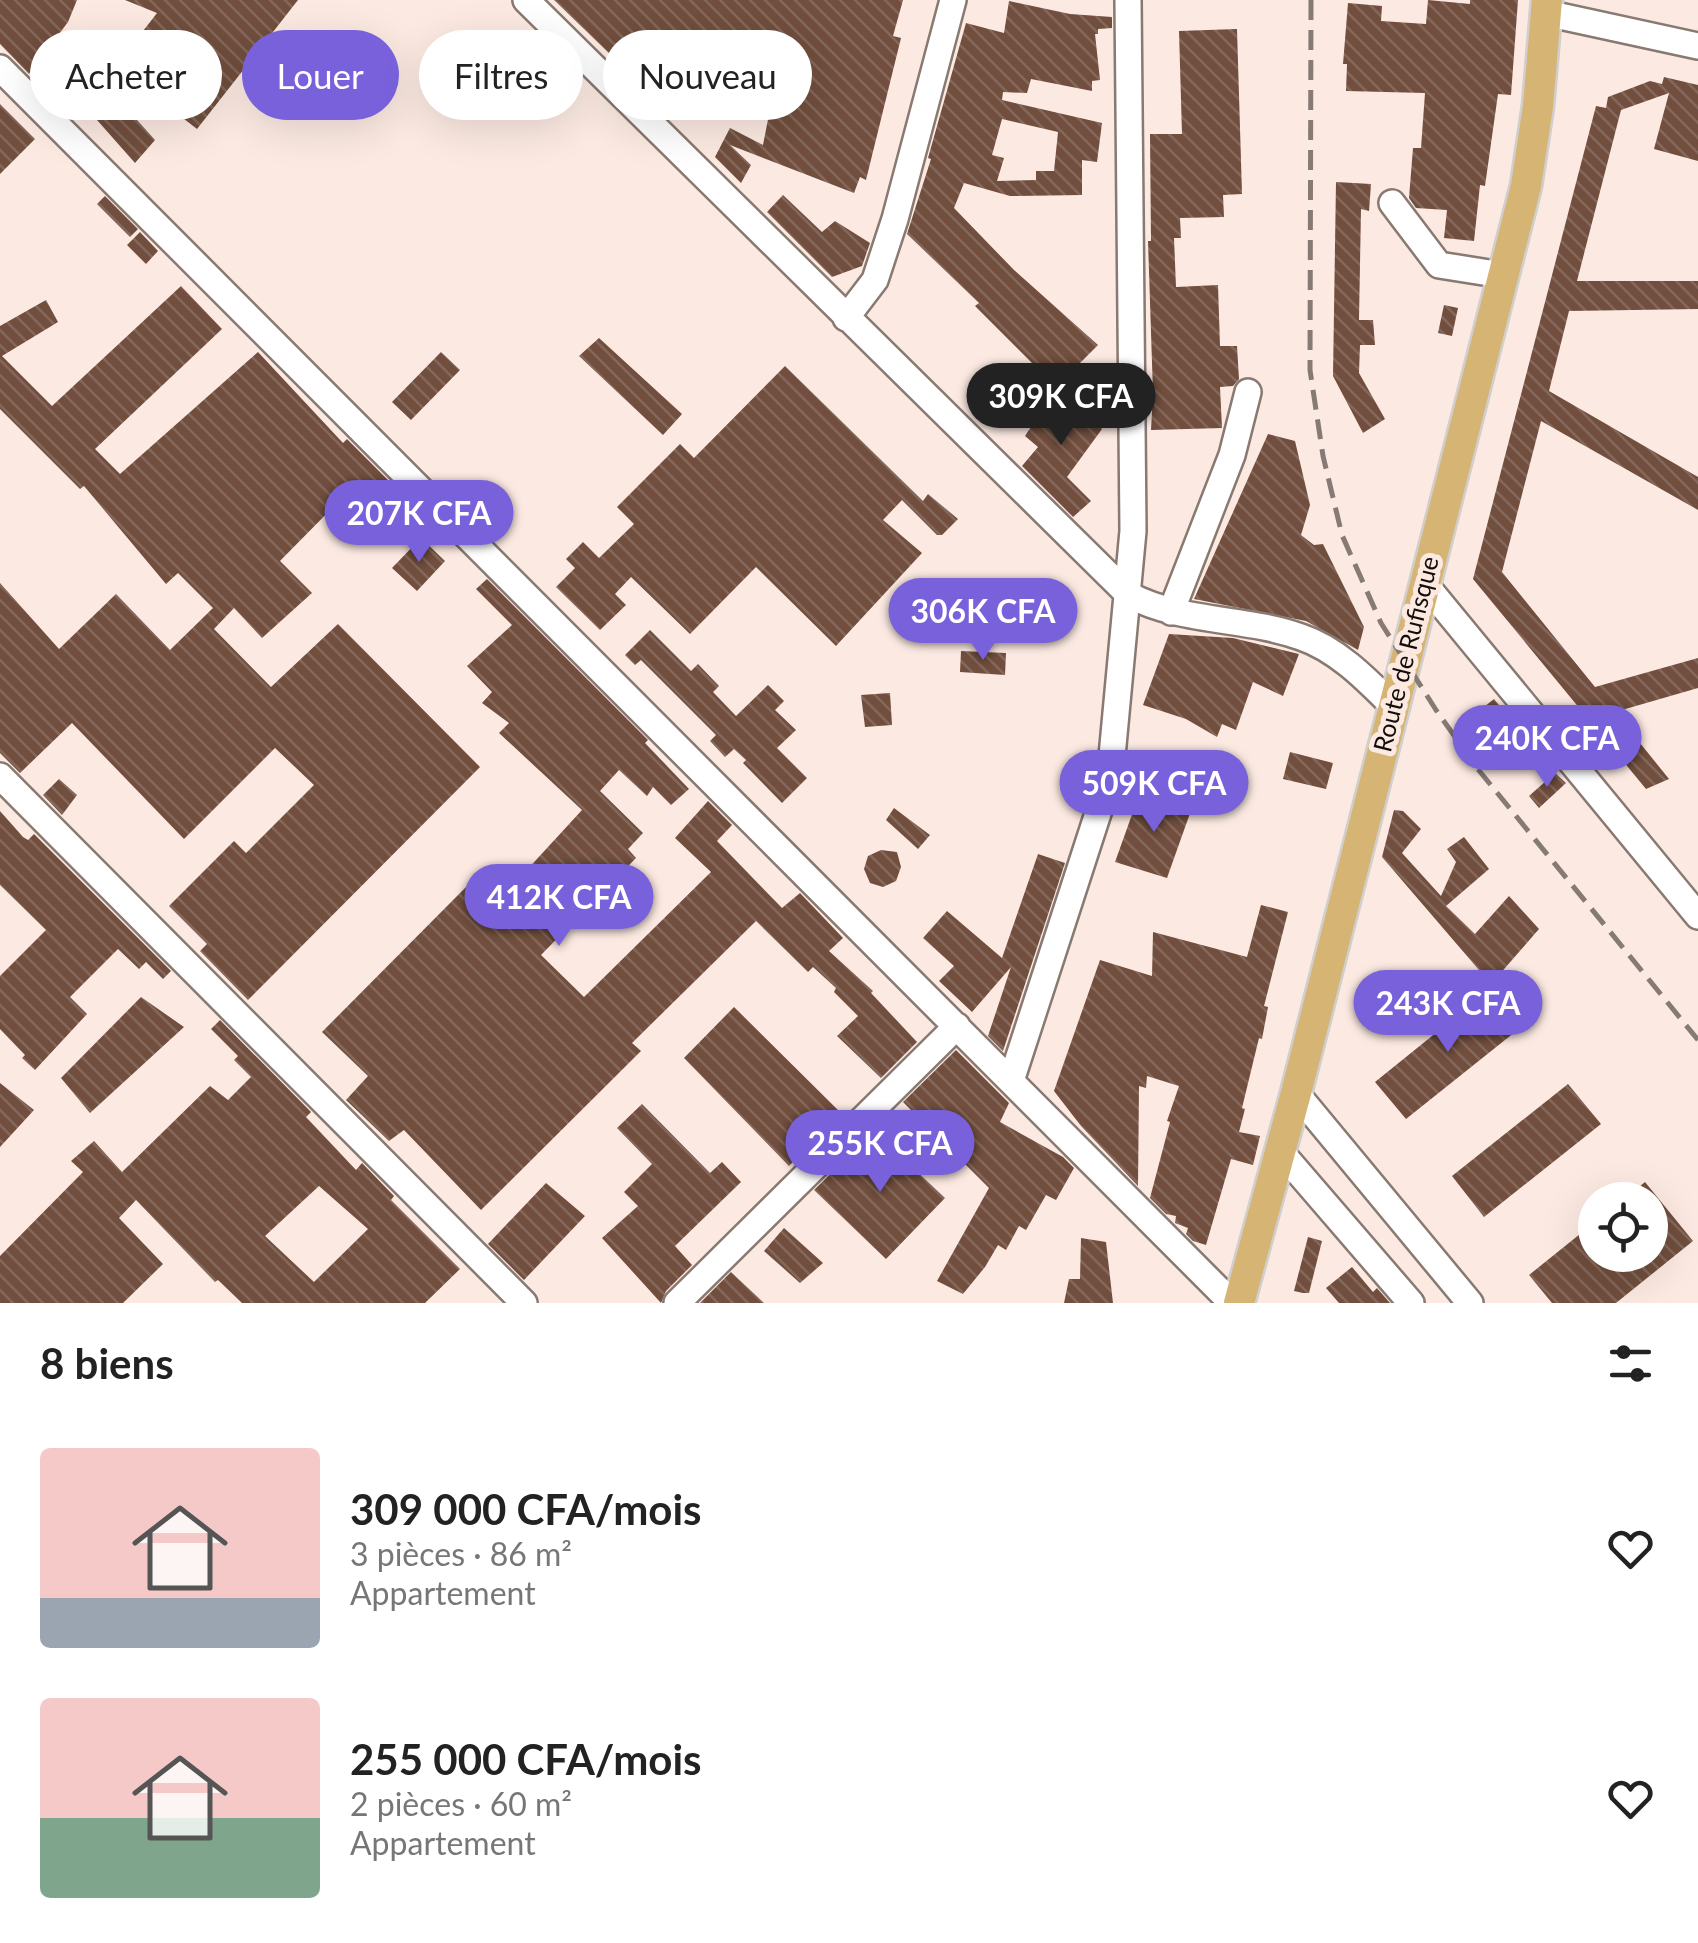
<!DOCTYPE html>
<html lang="fr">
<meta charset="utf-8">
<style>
body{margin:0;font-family:Lato,sans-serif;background:#f6f6f6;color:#222;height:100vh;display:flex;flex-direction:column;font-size:38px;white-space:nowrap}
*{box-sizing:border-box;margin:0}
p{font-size:32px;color:#767676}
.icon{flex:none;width:55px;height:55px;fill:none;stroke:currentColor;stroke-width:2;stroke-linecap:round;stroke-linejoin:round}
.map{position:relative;height:1303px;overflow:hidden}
.drawer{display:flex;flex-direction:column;background:#fff;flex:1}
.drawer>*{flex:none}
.hud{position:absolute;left:30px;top:30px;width:1000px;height:90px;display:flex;gap:20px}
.buttons{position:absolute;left:1578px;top:1182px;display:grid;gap:20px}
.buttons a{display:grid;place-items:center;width:90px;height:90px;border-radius:50%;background:#fff;box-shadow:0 10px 40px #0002;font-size:50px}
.price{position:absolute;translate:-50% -85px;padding:0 22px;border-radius:35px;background:#7961dc;color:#fff;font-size:32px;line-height:65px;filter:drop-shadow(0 2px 5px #0008)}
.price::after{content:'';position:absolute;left:50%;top:60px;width:30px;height:22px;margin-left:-15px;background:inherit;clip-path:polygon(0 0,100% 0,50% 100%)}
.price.selected{background:#222;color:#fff}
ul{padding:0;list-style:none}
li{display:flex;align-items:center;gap:30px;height:250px;padding:0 40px}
li span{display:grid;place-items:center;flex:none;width:280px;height:200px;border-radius:10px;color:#555}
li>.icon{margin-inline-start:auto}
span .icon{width:120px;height:120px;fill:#fffc;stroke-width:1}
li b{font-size:42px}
h2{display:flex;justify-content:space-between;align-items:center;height:120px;padding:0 40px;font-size:42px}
.pill{padding:0 35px;border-radius:45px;background:#fff;box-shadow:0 10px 40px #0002;font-size:35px;line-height:90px}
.pill.selected{background:#7961dc;color:#fff}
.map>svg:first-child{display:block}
.building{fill:url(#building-back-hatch);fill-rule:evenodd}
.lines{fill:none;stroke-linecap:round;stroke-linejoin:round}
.minor-casing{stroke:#887971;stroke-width:30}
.major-casing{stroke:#d0cfce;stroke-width:35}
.minor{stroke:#fff;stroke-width:25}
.major{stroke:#d6b474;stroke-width:30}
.rail{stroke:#867a75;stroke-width:5;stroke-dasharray:20 10;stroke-linecap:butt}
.labels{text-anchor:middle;stroke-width:10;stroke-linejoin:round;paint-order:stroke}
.street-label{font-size:25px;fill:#130d0a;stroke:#fceae2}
</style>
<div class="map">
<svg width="1698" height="1303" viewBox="0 0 1698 1303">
<defs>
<pattern id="building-back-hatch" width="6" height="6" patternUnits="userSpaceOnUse" patternTransform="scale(2.5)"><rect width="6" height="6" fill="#714e3d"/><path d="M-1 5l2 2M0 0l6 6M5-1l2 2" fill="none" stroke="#83685b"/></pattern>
</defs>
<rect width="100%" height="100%" fill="#fceae2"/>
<path class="building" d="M0,0H77L68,22L29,74L0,44Z
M125,0H298L197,129L116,66L157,13Z
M554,0H903L893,36L901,38L866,180L860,177L854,193L730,145L751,165L741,183L715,157L730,128L763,145L770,109L709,98L720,41L697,36L683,75L658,88L652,81L643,86Z
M1428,0L1470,4V0H1518L1511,95L1498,94L1485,186L1480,185L1474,241L1444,238L1447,210L1416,208L1409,198L1413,148H1421L1425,93L1346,91L1347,64H1343L1348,3L1382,6L1381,21L1426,24Z
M1009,1L1070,14L1112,17V28L1098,29V34H1095L1100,80L1092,81V91L1031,79L1027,93L1003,92L1002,100L1102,123L1097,162L1082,160V195L1010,196L964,183L954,208L1014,270L1098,345L1056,387L975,306L979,303L907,234L931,159L928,158L966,23L1004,33ZM1002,119L1058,132L1054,171H1036V180L997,181L1004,158L992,155Z
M1237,29L1242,194L1223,195L1224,217L1180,218L1181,238H1174L1176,287L1218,285L1220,346H1237L1239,379L1233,386L1220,387L1222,428L1151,430L1153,393L1148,241H1151L1150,134H1182L1179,31Z
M84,61L98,77L71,102L56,86Z
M1664,77L1698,85V161L1654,149L1669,93L1621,110L1577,281H1698V309L1569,311L1549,391L1698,477V510L1541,421L1502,572L1595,687L1698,658V688L1615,712L1669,779L1646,789L1473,579L1596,106L1606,108L1608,97L1650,81L1662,84Z
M120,101L155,140L135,163L97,120Z
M0,104L35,139L0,174Z
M1336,182L1371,184L1369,211L1361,209L1359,320H1373L1375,345H1360L1359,373L1385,419L1363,433L1333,376Z
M783,195L822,232L835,221L870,243L862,266L832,277L767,212Z
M105,196L138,229L130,237L97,204Z
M140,232L158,251L146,264L127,245Z
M181,286L222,329L95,449L120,474L258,352L343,443L347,439L406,498L378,526L346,494L280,561L312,593L262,638L234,608L214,629L271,687L338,624L480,767L248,1000L200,951L207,944L169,906L234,841L246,853L314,785L275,748L184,839L72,723L20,773L0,753V583L59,649L116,594L170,650L213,608L178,573L166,584L84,486L80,489L0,409V326L46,300L58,322L2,356L52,406Z
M1444,305L1458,308L1452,336L1438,333Z
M599,338L682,414L663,435L579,356Z
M441,352L460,370L411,420L392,402Z
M785,366L923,501L928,494L958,519L942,535H937L902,500L883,520L922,553L836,646L756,567L690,634L631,577L615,594L626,605L600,630L556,587L575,568L566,559L583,542L599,558L634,524L617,507L680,444L694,458Z
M1059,384L1102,429L1067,477L1091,501L1073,517L1022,466L1038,447L1025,436Z
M1268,434L1295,441L1310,505L1301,535L1314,545L1323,544L1364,627L1358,650L1306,621L1194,599Z
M421,538L445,561L417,591L392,568Z
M487,579L648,740L645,743L689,789L671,805L653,787L647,796L619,770L600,791L643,833L628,849L636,858L541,955L584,997L711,872L675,838L708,801L732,825L717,841L782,908L800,893L843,938L829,951L873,991L871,993L917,1042L881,1078L837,1036L858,1016L834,992L836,988L813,967L808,972L756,921L632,1043L641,1051L481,1210L404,1130L389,1141L346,1100L368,1076L322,1032L468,885L492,908L582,810L499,733L509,723L482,703L492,692L467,666L512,625L476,589Z
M650,630L691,671L698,664L719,686L713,692L736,716L768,685L784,701L775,710L796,730L777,748L807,778L782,803L743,763L746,760L734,749L725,757L710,741L716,735L641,660L635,665L625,655Z
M1169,634L1233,638L1299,654L1283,696L1253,682L1236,730L1222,724L1217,737L1186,719L1143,705Z
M961,651L1006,653L1005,675L960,672Z
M890,693L892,725L865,727L861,695Z
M1494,699L1504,711L1479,734L1466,721Z
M1290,752L1333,763L1326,789L1283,779Z
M1555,773L1566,783L1539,808L1529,796Z
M59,779L77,795L62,815L43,795Z
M1139,795L1171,804L1174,796L1194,802L1167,878L1115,862Z
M894,808L930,835L918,849L886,820Z
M1394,810L1403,811L1421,829L1402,853L1441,896L1456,862L1447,849L1464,837L1489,869L1446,906L1475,934L1509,896L1539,929L1491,984L1382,857Z
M0,811L23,837L28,840L34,834L171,971L163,979L146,962L139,969L118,949L70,997L87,1014L35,1070L22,1058L25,1055L0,1029V976L46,930L0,885Z
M881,850L897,852L901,867L896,881L883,887L870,883L864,869L868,856Z
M1038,854L1065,863L1003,1051L988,1036L1011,967L972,1012L939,981L954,966L923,938L947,911L1002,958Z
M1261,905L1288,912L1264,1006L1268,1007L1262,1039L1259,1038L1242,1108L1245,1109L1239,1132L1260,1136L1253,1165L1231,1159L1206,1245L1193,1241L1186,1234L1188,1228L1175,1223L1176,1216L1166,1214L1150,1198L1170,1122L1167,1121L1179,1086L1147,1076L1146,1088L1139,1086L1138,1186L1081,1126L1054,1091L1100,960L1152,976L1153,932L1247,957Z
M1489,990L1520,1028L1406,1119L1375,1082Z
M141,997L184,1027L90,1113L61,1078Z
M734,1007L841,1113L789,1166L684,1058Z
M220,1020L311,1112L306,1117L356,1170L362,1163L394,1196L391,1200L460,1269L425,1303H242L218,1280L215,1282L136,1200L119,1218L163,1264L123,1303H0V1256L83,1172L71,1161L94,1141L122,1172L210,1086L228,1100L251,1077L234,1060L238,1056L211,1029ZM319,1186L368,1229L314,1282L265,1236Z
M956,1050L1009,1103L1000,1122L1063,1157L1074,1168L1056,1200L1046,1195L1026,1230L1019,1226L1006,1250L998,1245L985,1267L963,1294L937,1281L989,1188L903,1102Z
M0,1083L34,1110L0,1147Z
M1568,1084L1601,1124L1484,1217L1452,1176Z
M642,1104L710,1173L722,1162L741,1182L675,1246L692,1265L666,1291L661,1303L602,1238L638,1206L624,1192L652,1164L617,1128Z
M874,1131L945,1198L886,1259L814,1190Z
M1645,1182L1693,1241L1616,1303H1552L1529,1275L1595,1222V1255H1650V1200H1623Z
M546,1183L585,1216L524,1280L488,1244Z
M784,1228L823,1263L800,1283L764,1251Z
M1308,1237L1322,1241L1309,1293H1303L1294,1291Z
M1081,1238L1106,1242L1113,1303H1064L1069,1279H1080Z
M1352,1267L1373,1292L1377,1288L1390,1303H1339L1326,1288Z
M731,1272L764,1303H700Z"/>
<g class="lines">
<defs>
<path id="minor" d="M526,0L1129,595C1182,623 1245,617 1301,637C1337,649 1367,680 1393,706
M1546,13L1698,46
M0,68L1232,1303
M1392,203L1439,265L1502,275
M846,318L875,280L895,219L953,0
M1424,583L1698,916
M1171,612L1232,455L1248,392
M0,776L524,1303
M1011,1081L1102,801L1112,756L1133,531L1128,0
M1296,1093L1470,1303
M1280,1151L1411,1303
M677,1303L957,1026"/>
<path id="major" d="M1239,1303L1296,1093L1526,186L1538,106L1547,0"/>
</defs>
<use href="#minor" class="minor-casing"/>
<use href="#major" class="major-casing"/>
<use href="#minor" class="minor"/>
<use href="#major" class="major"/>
<path class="rail" d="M1311,0L1310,370L1323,456L1342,535L1381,623L1436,710L1477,768L1698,1040"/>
</g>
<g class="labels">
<g class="street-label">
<text transform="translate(1406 654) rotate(-76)" y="9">Route de Rufisque</text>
</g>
</g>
</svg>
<div class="buttons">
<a><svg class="icon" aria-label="locate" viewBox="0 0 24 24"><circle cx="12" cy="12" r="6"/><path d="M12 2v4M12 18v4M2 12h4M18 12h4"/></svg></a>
</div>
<b class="price selected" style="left:1061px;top:448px">309K CFA</b>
<b class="price" style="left:419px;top:565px">207K CFA</b>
<b class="price" style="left:983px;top:663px">306K CFA</b>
<b class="price" style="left:1547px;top:790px">240K CFA</b>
<b class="price" style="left:1154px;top:835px">509K CFA</b>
<b class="price" style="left:559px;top:949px">412K CFA</b>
<b class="price" style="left:1448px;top:1055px">243K CFA</b>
<b class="price" style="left:880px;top:1195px">255K CFA</b>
<div class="hud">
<a class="pill">Acheter</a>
<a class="pill selected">Louer</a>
<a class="pill">Filtres</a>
<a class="pill">Nouveau</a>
</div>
</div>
<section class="drawer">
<h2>8 biens<svg class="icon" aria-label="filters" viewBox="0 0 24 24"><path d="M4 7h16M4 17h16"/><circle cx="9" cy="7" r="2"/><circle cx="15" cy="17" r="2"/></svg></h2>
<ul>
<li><span style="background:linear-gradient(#f6c9c9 75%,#9aa5b1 0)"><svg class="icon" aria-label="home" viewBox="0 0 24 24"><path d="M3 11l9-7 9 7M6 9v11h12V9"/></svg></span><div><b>309 000 CFA/mois</b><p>3 pièces · 86 m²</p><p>Appartement</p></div><svg class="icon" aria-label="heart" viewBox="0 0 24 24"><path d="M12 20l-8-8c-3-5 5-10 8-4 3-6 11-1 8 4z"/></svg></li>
<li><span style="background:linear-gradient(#f6c9c9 60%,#7fa58c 0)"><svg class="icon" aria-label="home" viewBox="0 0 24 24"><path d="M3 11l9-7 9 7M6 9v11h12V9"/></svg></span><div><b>255 000 CFA/mois</b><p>2 pièces · 60 m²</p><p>Appartement</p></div><svg class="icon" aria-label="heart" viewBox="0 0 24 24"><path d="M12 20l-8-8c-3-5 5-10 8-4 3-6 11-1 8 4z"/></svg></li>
</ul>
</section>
